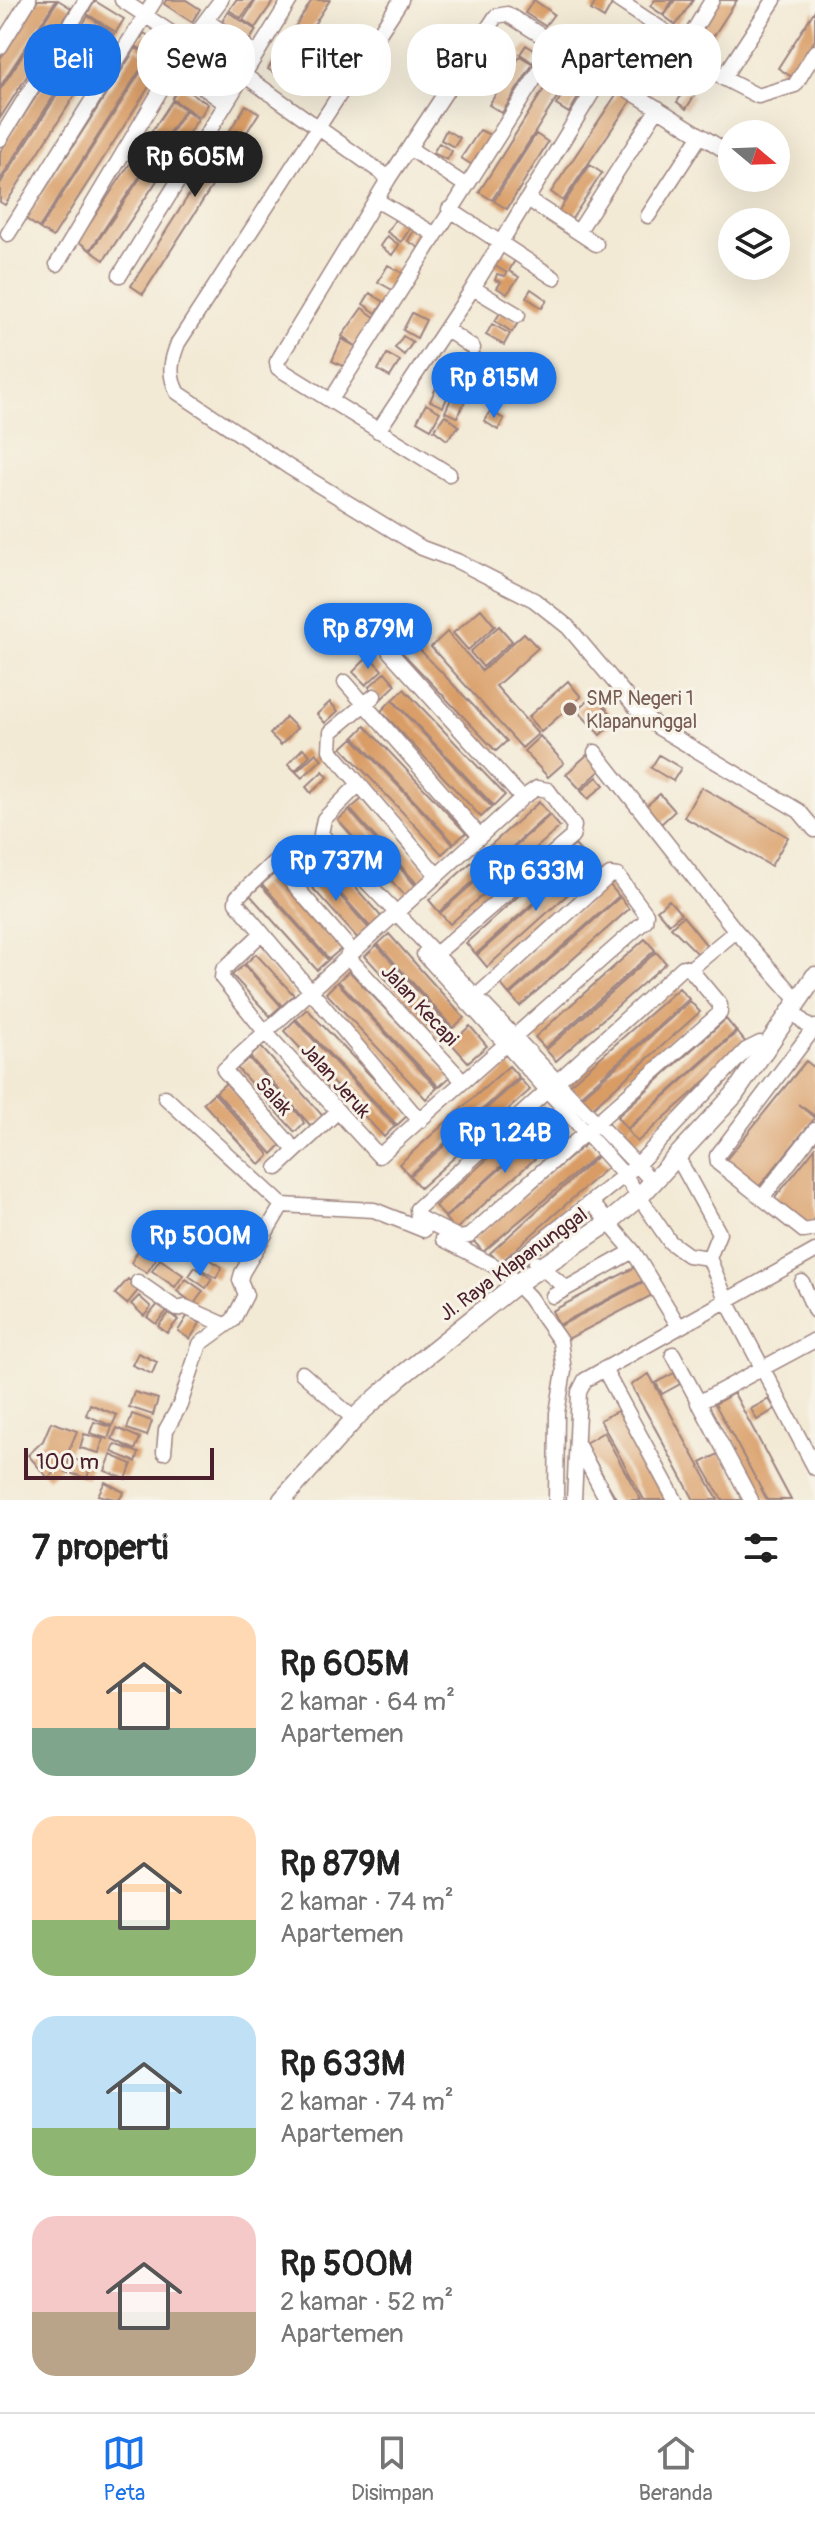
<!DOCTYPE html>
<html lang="id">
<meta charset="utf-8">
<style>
body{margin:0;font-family:Pangolin,sans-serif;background:#f6f6f6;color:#222;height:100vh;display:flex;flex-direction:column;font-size:30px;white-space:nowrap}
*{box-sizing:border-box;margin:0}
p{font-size:26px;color:#767676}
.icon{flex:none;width:44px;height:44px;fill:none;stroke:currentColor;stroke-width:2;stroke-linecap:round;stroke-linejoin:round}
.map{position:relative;height:1500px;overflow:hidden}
.side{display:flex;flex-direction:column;background:#fff;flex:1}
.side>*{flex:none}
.top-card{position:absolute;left:24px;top:24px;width:768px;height:72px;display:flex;gap:16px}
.needle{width:52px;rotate:109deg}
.controls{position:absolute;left:718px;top:120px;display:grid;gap:16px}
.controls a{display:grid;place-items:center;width:72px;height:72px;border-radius:50%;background:#fff;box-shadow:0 8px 32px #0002;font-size:40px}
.scale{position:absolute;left:24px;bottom:20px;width:190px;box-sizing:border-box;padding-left:8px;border:4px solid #4a1f2b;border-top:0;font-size:22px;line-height:28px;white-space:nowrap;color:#4a1f2b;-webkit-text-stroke:6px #f7f3e8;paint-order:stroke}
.price{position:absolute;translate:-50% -68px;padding:0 18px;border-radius:28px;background:#1a73e8;color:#fff;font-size:26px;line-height:52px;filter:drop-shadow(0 2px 4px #0008)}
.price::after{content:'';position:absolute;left:50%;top:48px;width:24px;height:18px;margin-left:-12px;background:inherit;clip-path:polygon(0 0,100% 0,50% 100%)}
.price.selected{background:#222;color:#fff}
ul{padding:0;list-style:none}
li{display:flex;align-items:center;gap:24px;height:200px;padding:0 32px}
li span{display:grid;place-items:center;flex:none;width:224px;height:160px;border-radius:24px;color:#555}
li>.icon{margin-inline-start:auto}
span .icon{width:96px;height:96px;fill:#fffc;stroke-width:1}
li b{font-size:34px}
h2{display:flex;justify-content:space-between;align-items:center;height:96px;padding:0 32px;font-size:34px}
.pill{padding:0 28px;border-radius:32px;background:#fff;box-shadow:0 8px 32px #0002;font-size:28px;line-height:72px}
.pill.selected{background:#1a73e8;color:#fff}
.menu{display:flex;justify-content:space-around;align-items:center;height:112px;border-top:2px solid #e0e0e0;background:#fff;font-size:22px;color:#767676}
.menu a{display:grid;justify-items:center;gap:4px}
.menu .selected{color:#1a73e8}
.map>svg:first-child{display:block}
.building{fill:#d99c65}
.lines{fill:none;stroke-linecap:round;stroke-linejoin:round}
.minor-casing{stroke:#9e8480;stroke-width:17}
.tertiary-casing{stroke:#9e8480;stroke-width:21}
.minor{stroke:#fff;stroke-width:14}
.tertiary{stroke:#fff;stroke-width:18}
.education-dot{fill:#8d6e63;stroke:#f7f3e8;stroke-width:3}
.labels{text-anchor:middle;stroke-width:6;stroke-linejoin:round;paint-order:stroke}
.education-label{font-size:20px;fill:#785e54;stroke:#f7f3e8;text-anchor:start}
.street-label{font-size:20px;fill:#4a1f2b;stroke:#f7f3e8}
</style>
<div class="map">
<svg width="815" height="1500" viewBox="0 0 815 1500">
<rect width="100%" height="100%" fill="#f7f3e8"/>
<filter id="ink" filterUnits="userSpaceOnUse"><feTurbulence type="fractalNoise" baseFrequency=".0125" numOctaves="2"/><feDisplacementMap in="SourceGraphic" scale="16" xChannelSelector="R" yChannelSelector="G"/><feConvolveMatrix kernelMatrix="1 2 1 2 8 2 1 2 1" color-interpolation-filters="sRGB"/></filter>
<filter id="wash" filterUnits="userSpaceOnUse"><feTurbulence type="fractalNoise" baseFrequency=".006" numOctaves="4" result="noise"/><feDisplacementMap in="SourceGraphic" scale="32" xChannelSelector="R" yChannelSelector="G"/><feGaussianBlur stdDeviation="1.8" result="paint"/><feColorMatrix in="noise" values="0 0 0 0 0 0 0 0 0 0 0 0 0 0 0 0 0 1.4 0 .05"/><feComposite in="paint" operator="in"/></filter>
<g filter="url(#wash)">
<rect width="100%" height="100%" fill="#f3ead5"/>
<g id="blocks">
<path class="building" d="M38,0H56L0,87V59Z
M58,0L71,8L0,118V90Z
M166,0H186L200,9L192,22L164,4Z
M236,0H254L241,18L229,10Z
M256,0H274L255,28L243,20Z
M312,0H330L280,77L268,69Z
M534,0L554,14L545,26L525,13Z
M597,0L613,2L604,18L591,10Z
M655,0H673L663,15L650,6Z
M675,0H693L676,25L664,16Z
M719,0H737L702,54L689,45Z
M95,1L124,19L116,32L87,14Z
M815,10V40L792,77L778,68Z
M228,12L256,30L248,43L220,25Z
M88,16L100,24L0,180V152Z
M102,25L114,34L5,205L0,202V184Z
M144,33L173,51L165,64L136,46Z
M601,37L668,79L660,92L593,49Z
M526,45L539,53L533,63L520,54Z
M136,48L149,56L39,228L26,219Z
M500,49L513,58L507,68L494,59Z
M520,56L533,64L502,113L489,105Z
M150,57L163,65L53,237L40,229Z
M563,59L581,73L573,86L555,72Z
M491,61L506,71L499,81L484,72Z
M582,73L591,79L584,91L574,86Z
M552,76L565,85L492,200L479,192Z
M180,86L208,104L200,117L172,99Z
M567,86L572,88L569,92L572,89L580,94L569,113L556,105Z
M620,89L633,98L563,201L551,192Z
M685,90L694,96L686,109L677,102Z
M172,101L185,109L90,250L78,241Z
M246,105L259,113L143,294L131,286Z
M186,110L198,119L104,260L91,251Z
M446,130L460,138L454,147L441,140Z
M480,130L494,137L474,166L461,158Z
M536,134L548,142L507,209L494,201Z
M439,143L452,151L447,160L433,153Z
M590,165L602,173L571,220L558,212Z
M399,214L413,224L401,242L387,232Z
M414,230L429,240L422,250L408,241Z
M387,236L399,245L392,255L380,246Z
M499,249L515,260L509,271L519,277L507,294L497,288L501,282L495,280L497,274L505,276L507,273L490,263Z
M388,265L404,274L394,291L378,282Z
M531,289L547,300L542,308L526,297Z
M370,293L384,302L376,313L363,304Z
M362,308L376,318L347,368L332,361L342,339L357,347L342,336Z
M502,310L519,321L512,332L495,321Z
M412,313L426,320L417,338L403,330Z
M492,324L510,334L504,345L486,335Z
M403,336L413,342L404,355L395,348Z
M387,354L400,361L390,377L378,370Z
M439,381L452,387L443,407L430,401Z
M455,390L468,396L457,417L445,412Z
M426,404L440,412L431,429L417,421Z
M490,411L504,419L498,430L484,421Z
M445,415L459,426L447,440L434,430Z
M481,609L495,626L468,650L453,633Z
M499,626L512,641L483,667L470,652Z
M447,632L482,671L524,633L538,648L496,686L538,734L522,748L431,647Z
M406,635L507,741L496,751L395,645Z
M369,656L382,670L366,685L353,672Z
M385,672L396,685L380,700L369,687Z
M568,681L581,697L541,732L528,717Z
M404,689L505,795L494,806L393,700Z
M594,695L617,720L600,735L577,710Z
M392,700L492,807L481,817L381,711Z
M330,702L338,711L325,723L317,714Z
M286,717L297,728L281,745L270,734Z
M365,726L466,833L454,843L354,737Z
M540,736L564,763L548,777L524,751Z
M353,738L453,844L442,854L342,748Z
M303,748L310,755L295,771L288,764Z
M316,753L322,759L302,778L296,772Z
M588,754L602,769L580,789L566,774Z
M659,755L681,768L673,781L651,768Z
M323,771L328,777L311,793L306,787Z
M597,777L604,785L588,799L581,791Z
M701,787L788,837L771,866L684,817Z
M660,794L675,811L661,824L646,806Z
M362,799L429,875L418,885L350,809Z
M539,802L549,814L439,912L429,900Z
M349,810L416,886L405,896L338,820Z
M550,815L560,827L450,924L440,913Z
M575,845L585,856L476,954L466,943Z
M325,853L385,921L374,931L314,864Z
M586,858L596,869L487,967L477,955Z
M313,865L372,932L361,942L301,875Z
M274,874L341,949L329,959L262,884Z
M609,884L619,896L509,994L499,982Z
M261,885L328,960L317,970L250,895Z
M620,897L629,909L520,1006L510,995Z
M669,900L681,914L669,924L657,910Z
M683,916L708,947L699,955L671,927Z
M389,934L464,1018L453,1028L378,944Z
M645,939L655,950L545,1048L535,1037Z
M377,945L451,1029L440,1039L365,956Z
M656,952L666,963L556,1061L546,1050Z
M256,954L294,995L282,1006L245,964Z
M244,965L281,1006L270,1016L232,975Z
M349,971L450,1077L439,1087L338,981Z
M337,982L437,1088L426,1099L326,993Z
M679,988L689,999L579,1097L569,1085Z
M690,1001L700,1012L590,1110L580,1099Z
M307,1009L408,1115L397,1125L296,1019Z
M726,1019L736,1031L627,1129L617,1117Z
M295,1020L395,1126L384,1137L284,1031Z
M470,1026L487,1046L468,1062L451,1043Z
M737,1032L747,1044L637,1142L627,1130Z
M261,1047L321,1114L324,1120L310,1125L250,1057Z
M249,1058L301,1117L304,1123L295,1132L237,1068Z
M806,1061L815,1068V1116L798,1104L815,1118L758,1188L725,1161Z
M509,1066L519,1077L409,1175L399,1164Z
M520,1079L530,1090L420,1188L410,1176Z
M227,1082L280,1141L281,1145L272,1154L216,1092Z
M214,1093L267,1152L269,1156L260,1165L203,1103Z
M544,1108L554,1119L445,1217L435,1206Z
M555,1120L565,1132L455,1230L445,1218Z
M588,1142L598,1154L483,1252L473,1240Z
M815,1148V1217L808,1226L774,1199Z
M599,1155L609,1166L500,1263L490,1253Z
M172,1226L188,1241L178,1252L162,1238Z
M140,1247L157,1257L147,1273L131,1263Z
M206,1257L222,1267L216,1278L199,1268Z
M160,1259L183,1275L175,1287L152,1271Z
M641,1264L648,1278L559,1325L552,1311Z
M195,1267L212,1279L206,1288L189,1276Z
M128,1279L139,1289L127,1304L115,1294Z
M186,1279L203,1291L194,1304L177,1291Z
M649,1279L656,1293L566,1340L559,1326Z
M139,1296L151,1307L144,1316L131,1304Z
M159,1303L168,1310L156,1324L147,1317Z
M169,1313L178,1320L167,1333L158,1326Z
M188,1315L200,1323L190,1339L178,1331Z
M138,1353L157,1362L152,1374L132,1365Z
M674,1373L680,1384L662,1394L656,1383Z
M649,1374L686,1442L718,1500H694L656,1430L631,1385Z
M134,1392L158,1399L153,1415L129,1407Z
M734,1393L783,1485L791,1500H767L758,1483L715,1404Z
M769,1399L775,1409L757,1420L751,1409Z
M90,1404L117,1415L112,1426L86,1415Z
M619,1410L668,1500H644L600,1420Z
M132,1414L152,1421L147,1436L127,1429Z
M51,1422L77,1431L64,1463L61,1462L63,1465L48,1478L28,1455L43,1441Z
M94,1422L112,1427L108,1439L90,1433Z
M117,1428L140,1438L135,1450L112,1439Z
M604,1432L610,1444L641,1500H617L610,1488L585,1443Z
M84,1434L103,1439L99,1453L80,1448Z
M115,1444L139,1453L136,1462L112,1452Z
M720,1453L746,1500H722L701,1463Z
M111,1455L132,1464L126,1479L105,1471Z
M69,1458L91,1464L87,1478L66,1472Z
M105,1482L124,1492L119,1500L98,1495Z"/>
</g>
</g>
<g filter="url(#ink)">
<use href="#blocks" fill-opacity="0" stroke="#9e8480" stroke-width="2"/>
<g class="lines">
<defs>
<path id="minor" d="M122,0L188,44
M401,0L178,343C171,361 168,373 177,392L289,467L422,548L457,561L534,600L568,627L638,710L659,728L799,811L815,830
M618,0L685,45L723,78L758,96L795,85L815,52
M207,21L255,53
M685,45L712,0
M0,47L29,0
M176,68L225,103
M244,75L389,178
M723,78L774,0
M0,139L86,0
M409,148L465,185
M529,200L596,244
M378,201L434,234
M449,209L554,278
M648,216L700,136
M578,232L658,108
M8,234L155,0
M57,264L188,44L221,0
M120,275L290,0
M473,288L518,315
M446,329L473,348
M331,400L556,45
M378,431L473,288L603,75
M449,474L278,368L277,362L389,178L496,16L507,14L732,155
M389,651L522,798
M345,682L479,835
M374,696L331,732L330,750L436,874
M595,752L736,931L797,999
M358,785L324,819L321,834L653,1182
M261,934L223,970L222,978L265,1032L379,1156L645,921L646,914L618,876L610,875L468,1004
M352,951L274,862L237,897L236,902L420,1121
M424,954L625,1176L670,1242L688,1255L709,1258
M347,956L463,1081
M683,967L690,969L720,1005V1013L469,1236L460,1238L418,1217L417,1209Z
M690,969L736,931
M790,1009L812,1030
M815,1027L717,1156L718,1163L804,1231L815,1229
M165,1097L282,1205
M295,1150L224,1070L522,798L537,788L548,790L574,826L572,837L429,960
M678,1158L719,1233L709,1258
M277,1168L338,1111
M762,1198L815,1130
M591,1202L633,1251L678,1325
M443,1239L504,1271L529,1297L560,1341L564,1371L557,1413L556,1500
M709,1258L726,1299L815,1468
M536,1263L566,1288
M504,1271L636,1166L746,1050L760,1043L768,1047
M138,1282L177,1309L185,1307L225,1325
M802,1282L815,1311
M553,1296L633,1251
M673,1354L751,1500
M604,1369L675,1500
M302,1373L354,1419
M698,1403L815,1340
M578,1445L607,1500
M164,1452L166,1430L180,1405L200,1344L233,1320L246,1295L240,1280L242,1273L282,1205L374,1210L424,1230
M574,1500L579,1392L585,1380L815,1251"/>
<path id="tertiary" d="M282,1500L360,1413L400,1377L516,1284L608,1223L640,1196L734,1095L815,976"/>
</defs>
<use href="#minor" class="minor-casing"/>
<use href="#tertiary" class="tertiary-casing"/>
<use href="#minor" class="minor"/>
<use href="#tertiary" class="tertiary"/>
</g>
</g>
<circle class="education-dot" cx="570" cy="709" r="8"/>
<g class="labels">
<g class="education-label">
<text x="586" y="705">SMP Negeri 1<tspan x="586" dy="23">Klapanunggal</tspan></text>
</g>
<g class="street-label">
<text transform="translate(420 1005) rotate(47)" y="7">Jalan Kecapi</text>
<text transform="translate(336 1080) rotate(48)" y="7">Jalan Jeruk</text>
<text transform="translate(274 1096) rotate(48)" y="7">Salak</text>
<text transform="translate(513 1264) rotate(-36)" y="7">Jl. Raya Klapanunggal</text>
</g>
</g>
</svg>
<div class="controls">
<a><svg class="needle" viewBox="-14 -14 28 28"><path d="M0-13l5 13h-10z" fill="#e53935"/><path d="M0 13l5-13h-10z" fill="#767676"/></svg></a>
<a><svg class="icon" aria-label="layers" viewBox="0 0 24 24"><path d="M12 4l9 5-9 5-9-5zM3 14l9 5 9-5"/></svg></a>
</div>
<div class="scale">100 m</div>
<b class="price selected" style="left:195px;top:199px">Rp 605M</b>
<b class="price" style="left:494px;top:420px">Rp 815M</b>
<b class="price" style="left:368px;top:671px">Rp 879M</b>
<b class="price" style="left:336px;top:903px">Rp 737M</b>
<b class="price" style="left:536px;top:913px">Rp 633M</b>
<b class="price" style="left:505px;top:1175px">Rp 1.24B</b>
<b class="price" style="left:200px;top:1278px">Rp 500M</b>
<div class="top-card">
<a class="pill selected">Beli</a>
<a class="pill">Sewa</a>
<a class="pill">Filter</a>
<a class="pill">Baru</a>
<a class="pill">Apartemen</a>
</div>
</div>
<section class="side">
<h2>7 properti<svg class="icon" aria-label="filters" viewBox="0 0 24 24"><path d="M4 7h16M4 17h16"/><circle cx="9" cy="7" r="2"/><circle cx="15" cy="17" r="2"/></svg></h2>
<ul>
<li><span style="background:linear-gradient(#ffd9b3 70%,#7fa58c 0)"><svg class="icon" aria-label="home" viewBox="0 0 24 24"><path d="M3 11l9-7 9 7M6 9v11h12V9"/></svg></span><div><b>Rp 605M</b><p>2 kamar · 64 m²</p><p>Apartemen</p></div></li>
<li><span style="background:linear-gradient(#ffd9b3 65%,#8fb573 0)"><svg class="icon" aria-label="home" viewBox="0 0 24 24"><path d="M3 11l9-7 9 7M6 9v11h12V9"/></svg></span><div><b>Rp 879M</b><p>2 kamar · 74 m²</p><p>Apartemen</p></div></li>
<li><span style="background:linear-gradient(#bfe0f5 70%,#8fb573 0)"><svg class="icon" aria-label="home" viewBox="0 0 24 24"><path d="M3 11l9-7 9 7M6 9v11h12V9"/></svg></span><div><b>Rp 633M</b><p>2 kamar · 74 m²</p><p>Apartemen</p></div></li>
<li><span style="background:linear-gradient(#f6c9c9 60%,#b9a48a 0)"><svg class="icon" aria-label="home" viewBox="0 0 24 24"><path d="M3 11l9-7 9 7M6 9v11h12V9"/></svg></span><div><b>Rp 500M</b><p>2 kamar · 52 m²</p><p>Apartemen</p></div></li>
</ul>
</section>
<nav class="menu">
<a class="selected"><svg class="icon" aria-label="map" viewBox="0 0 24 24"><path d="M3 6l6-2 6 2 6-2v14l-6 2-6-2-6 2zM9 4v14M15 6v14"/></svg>Peta</a>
<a><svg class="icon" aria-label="saved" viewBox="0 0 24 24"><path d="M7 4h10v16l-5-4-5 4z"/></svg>Disimpan</a>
<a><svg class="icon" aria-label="home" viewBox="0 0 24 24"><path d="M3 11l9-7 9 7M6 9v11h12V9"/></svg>Beranda</a>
</nav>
